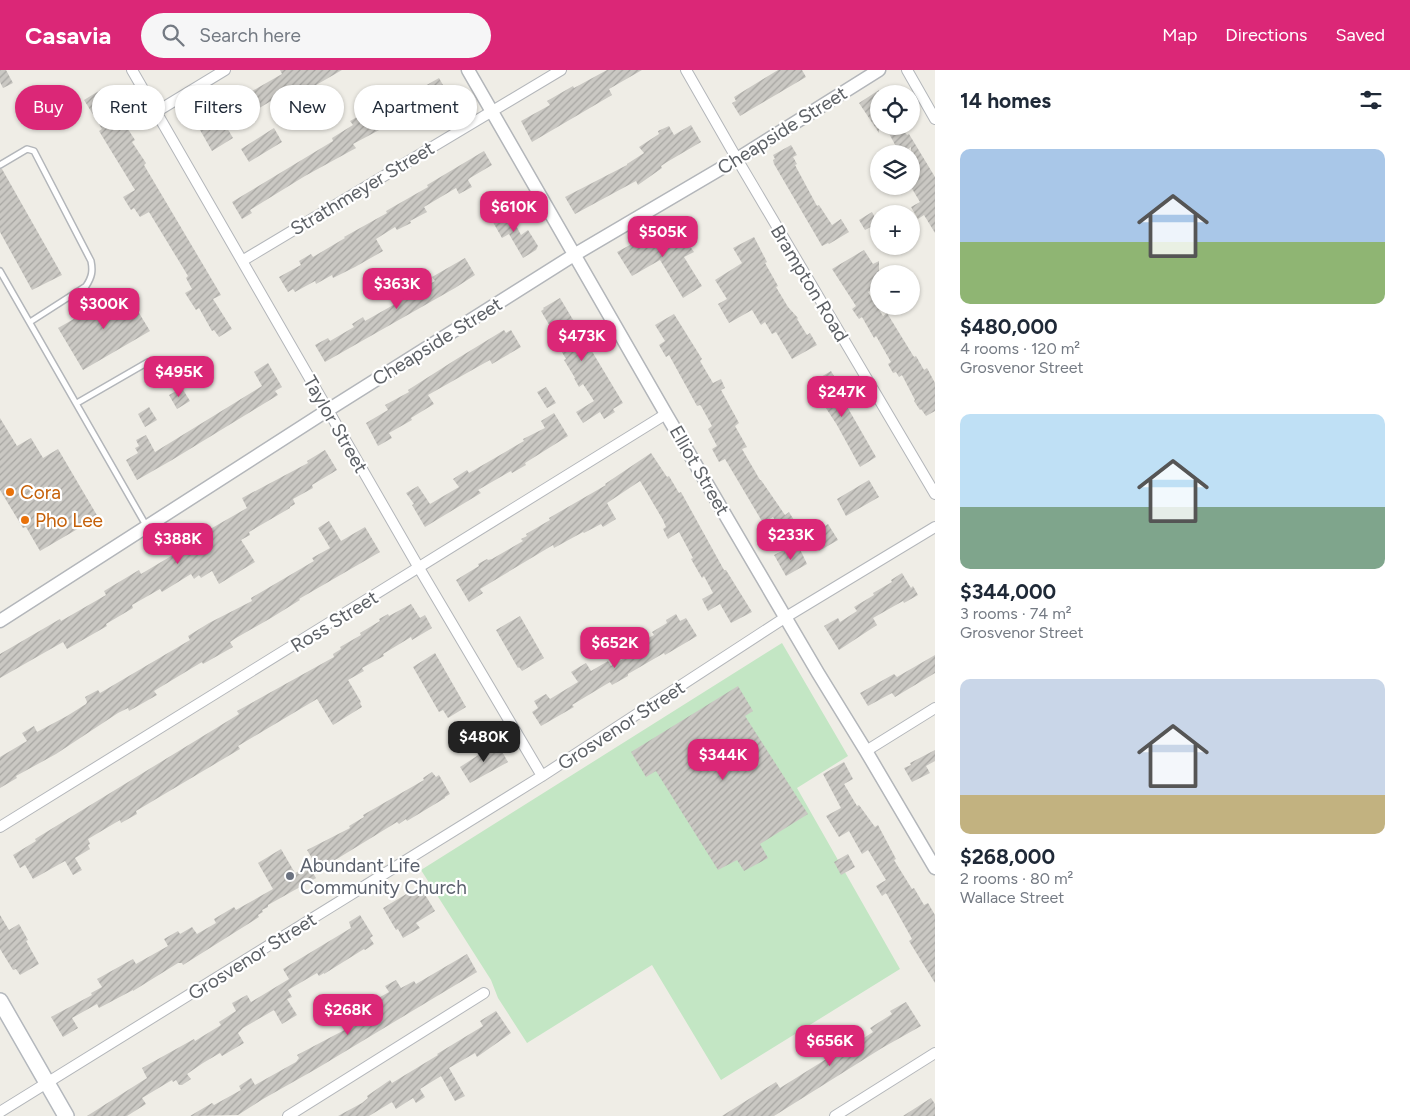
<!DOCTYPE html>
<meta charset="utf-8">
<style>
body{margin:0;font-family:Figtree,sans-serif;background:#f6f6f7;color:#1f2937;height:100vh;display:flex;flex-direction:column;font-size:19px;white-space:nowrap}
*{box-sizing:border-box;margin:0}
p{font-size:16px;color:#747a83}
.icon{flex:none;width:28px;height:28px;fill:none;stroke:currentColor;stroke-width:2;stroke-linecap:round;stroke-linejoin:round}
.map{position:relative;flex:1;overflow:hidden}
.sheet{display:flex;flex-direction:column;background:#fff;width:475px}
.sheet>*{flex:none}
.guide{position:absolute;left:15px;top:15px;width:475px;height:45px;display:flex;gap:10px}
.controls{position:absolute;left:870px;top:15px;display:grid;gap:10px}
.controls a{display:grid;place-items:center;width:50px;height:50px;border-radius:50%;background:#fff;box-shadow:0 1px 4px #0004;font-size:25px}
.price{position:absolute;translate:-50% -42px;padding:0 11px;border-radius:10px;background:#db2777;color:#fff;font-size:16px;line-height:32px;filter:drop-shadow(0 1px 2px #0008)}
.price::after{content:'';position:absolute;left:50%;top:30px;width:15px;height:11px;margin-left:-8px;background:inherit;clip-path:polygon(0 0,100% 0,50% 100%)}
.price.selected{background:#222;color:#fff}
ul{padding:0;list-style:none}
li{display:grid;align-content:center;gap:10px;height:265px;padding:0 25px}
li span{display:grid;place-items:center;height:155px;border-radius:10px;color:#555}
li>.icon{margin-inline-start:auto}
span .icon{width:90px;height:90px;fill:#fffc;stroke-width:1}
li b{font-size:21px}
h2{display:flex;justify-content:space-between;align-items:center;height:60px;padding:0 25px;font-size:21px}
.pill{padding:0 18px;border-radius:22px;background:#fff;box-shadow:0 1px 4px #0004;font-size:18px;line-height:45px}
.pill.selected{background:#db2777;color:#fff}
header{display:flex;align-items:center;gap:30px;box-sizing:border-box;height:70px;padding:0 25px;background:#db2777;color:#fff}
header strong{font-size:24px}
nav{display:flex;gap:28px;margin-inline-start:auto;font-size:18px}
.search{width:350px;height:45px;background:#f6f6f7;display:flex;align-items:center;gap:12px;box-sizing:border-box;padding:0 18px;border-radius:28px;color:#747a83;font-size:19px}
main{display:flex;flex:1;min-height:0}
.map>svg:first-child{display:block}
.green{fill:#c3e6c4}
.building{fill:url(#building-hatch)}
.lines{fill:none;stroke-linecap:round;stroke-linejoin:round}
.service-casing{stroke:#b3b6ba;stroke-width:8}
.minor-casing{stroke:#b3b6ba;stroke-width:12}
.tertiary-casing{stroke:#b3b6ba;stroke-width:15}
.secondary-casing{stroke:#b4b8bd;stroke-width:18}
.service{stroke:#fff;stroke-width:5}
.minor{stroke:#fff;stroke-width:10}
.tertiary{stroke:#fff;stroke-width:12}
.secondary{stroke:#fff;stroke-width:15}
.food-dot{fill:#e8710a;stroke:#fff;stroke-width:2}
.worship-dot{fill:#6b7280;stroke:#fff;stroke-width:2}
.labels{text-anchor:middle;stroke-width:4.5;stroke-linejoin:round;paint-order:stroke}
.street-label{font-size:19px;fill:#5d6166;stroke:#fff}
.food-label{font-size:19px;fill:#c56008;stroke:#fff;text-anchor:start}
.worship-label{font-size:19px;fill:#5b616d;stroke:#fff;text-anchor:start}
</style>
<header>
<strong>Casavia</strong>
<div class="search"><svg class="icon" aria-label="search" viewBox="0 0 24 24"><circle cx="10" cy="10" r="6"/><path d="M15 15l6 6"/></svg>Search here</div>
<nav><a>Map</a><a>Directions</a><a>Saved</a></nav>
</header>
<main>
<div class="map">
<svg width="935" height="1046" viewBox="0 0 935 1046">
<defs>
<pattern id="building-hatch" width="6" height="6" patternUnits="userSpaceOnUse" patternTransform="scale(1.25)"><rect width="6" height="6" fill="#cac8c3"/><path d="M-1 1l2-2M0 6l6-6M5 7l2-2" fill="none" stroke="#a7a6a2"/></pattern>
</defs>
<rect width="100%" height="100%" fill="#efede6"/>
<path class="green" d="M782,573L848,686L797,718L900,899L721,1010L652,895L527,973L498,928L491,910L421,800Z"/>
<path class="building" d="M0,0H6L13,13L3,18L0,12Z
M280,0H342L292,29L286,22L256,40L247,24L282,4Z
M607,0H642L609,19L612,25L532,72L521,51L550,35L547,31L573,16L574,18Z
M778,0H802L806,7L740,46L732,33L736,31L734,27Z
M439,8L447,22L441,26L443,30L431,36L429,32L384,60L383,58L353,74L356,78L305,106L250,140L252,143L242,149L232,132L333,71L332,68L353,55L350,51L366,42L369,48Z
M102,19L135,70L132,72L146,93L144,95L221,225L213,229L232,259L219,267L214,260L212,261L199,238L196,240L185,223L192,219L186,208L188,206L149,142L140,147L134,138L131,140L123,127L135,120L99,61L102,59L84,30Z
M879,20V63L859,33Z
M213,34L233,68L212,81L192,46Z
M691,55L701,72L667,92L661,96L662,98L638,115L636,111L575,144L565,127L627,95V94L644,83L639,77L659,64L658,61L669,56L674,65Z
M885,56H900L907,65L909,64L935,107V163L924,145L918,149L911,137L920,132L911,117V77L900,84Z
M274,58L282,72L249,92L241,79Z
M791,75L797,85L793,87L797,94L795,95L817,136L819,135L832,155L841,149L849,162L829,174L828,173L822,176L774,94L773,90L775,89L773,85Z
M484,81L492,95L470,108L468,110L472,117L459,124L456,118L424,137L427,142L410,151L411,153L397,160L395,157L376,169L383,181L355,197L333,208L332,205L316,214L315,211L295,222L293,219L288,222L279,207L301,195L299,191L311,184L313,187L345,168L344,167L387,143L386,141L428,117L427,115Z
M0,99H2L62,205L32,220L0,162Z
M504,139L507,145L510,144L521,165L528,160L538,176L536,180L523,188L509,164L502,168L490,147Z
M872,142L878,153L865,160L859,150Z
M669,154L684,174L687,172L694,182L684,187L702,216L683,228L660,190L632,206L617,182Z
M754,167L767,192L765,193L778,216L776,217L788,237L798,248L797,249L807,265L810,263L817,275L792,289L776,262L772,264L765,252L761,255L752,240L729,253L718,234L727,229L715,210L742,193L733,178Z
M864,180L873,194L879,191V216L868,222L883,246L887,243L914,287L916,286L924,300L927,298L935,313V341L926,346L921,339L920,340L914,331L915,330L902,305L899,307L896,302L893,303L888,294L891,292L876,266L874,268L862,247L859,249L852,239L856,236L832,199Z
M465,188L475,205L455,218L325,292L315,275L328,268L330,271L354,257L352,254L363,247L365,251L388,238L435,211L432,207Z
M125,220L150,261L83,300L58,258Z
M560,228L623,333L613,339L615,342L604,349L600,342L583,353L576,342L594,331L583,314L579,317L574,308H575L564,290L566,289L548,259L551,258L541,241L544,239L543,238Z
M674,244L702,289L700,291L713,313L721,309L725,318L721,320L739,353L735,356L747,377L742,379L760,410H761L785,445L789,442L797,455L784,464L773,447L763,453L725,389L719,392L712,379L717,376L708,359L712,356L701,336L700,335L697,336L669,285L666,287L659,275L665,271L655,255Z
M504,260L506,263L511,260L521,277L492,294L490,290L481,295L428,325L434,334L411,348L412,350L389,363L392,368L378,376L366,353L388,340L385,335L409,322L408,320L455,290Z
M268,293L282,317L275,321L278,325L172,390L137,410L126,390L138,383L135,378L139,376L136,370L146,365L155,382L262,316L254,302Z
M831,301L839,314L832,318L843,335L845,333L876,387L860,397L837,355L818,326L815,328L807,315Z
M546,317L556,333L547,338L537,322Z
M182,318L190,331L177,339L169,325Z
M149,337L157,350L145,357L138,344Z
M554,343L568,366L525,393L526,395L512,403L511,401L478,420L481,423L425,457L412,435L414,434L406,423L418,416L430,434L459,417L453,409L467,400L469,403L524,371L523,369L545,358L541,351Z
M0,348L17,376L31,368L43,388L58,379L98,447L40,481L26,457L23,458L0,420Z
M325,380L337,400L312,415L313,418L293,429L295,434L290,437V438L249,462L250,465L241,470L255,492L219,514L212,501L201,508L199,505L194,509L191,504L162,522L160,519L132,535L133,538L106,554L107,556L67,579L63,572L0,608V584L60,549L61,551L106,525L104,521L139,500L141,504L178,482L199,468L198,466L247,438L242,428L308,393L307,391Z
M651,383L667,407L669,406L679,423L681,422L724,500H726L752,542L731,553L720,534L708,541L702,529L713,523L704,506L702,508L691,489L693,488L679,462L668,469L663,459L666,457L663,450L640,411L607,433L616,449L603,457L601,454L584,463L583,462L554,478L553,475L480,519L483,523L469,532L456,510L479,496L478,494L487,489L488,490L492,489L523,471L521,469L527,466L526,464L550,450L549,448L606,415L605,414Z
M869,410L879,427L846,446L837,429Z
M329,451L341,471L365,457L380,482L299,529L300,530L271,548L236,568L230,572L233,577L203,594L202,592L154,621L157,625L129,641L128,638L118,643L56,684L16,706L17,708L0,718V687L27,671L22,663L34,656L37,662L67,646L86,634L87,632L85,627L98,620L100,623L190,570L188,566L209,553L252,531L251,528L314,491L312,488L330,478L318,458Z
M828,454L838,470L819,481L810,466Z
M799,477L807,494L786,506L774,485L784,480L787,484Z
M902,503L911,518L913,516L918,525L904,533L903,531L873,548L877,555L839,580L824,556L838,548L840,552L857,541L854,537L874,525L873,523L892,512L891,510Z
M411,534L420,548L425,545L432,558L412,570L411,567L383,584L384,586L362,598L364,601L348,610L361,632L360,633L362,637L333,655L317,629L238,676L240,679L136,741L137,744L121,753L120,750L88,769L90,774L88,775L90,779L75,788L82,800L73,805L65,791L33,809L25,795L20,798L13,785L36,771L35,769L231,649L239,644L237,641L334,587L333,584L341,579L340,577L361,565L360,563L380,551L379,549L388,544L389,546Z
M676,544L680,551L686,548L697,566L665,585L664,583L628,604V606L612,615L610,612L572,635L574,637L541,656L532,642L538,638L534,631L546,624L550,629L578,612L571,602L586,593L591,601L608,591L611,596L633,583L630,578L654,565L652,562L667,553L666,550Z
M520,546L544,588L522,601L519,597L518,598L496,560Z
M435,583L466,637L448,648L443,640L439,642L413,597Z
M935,585V603L895,627L892,623L868,636L860,623L894,604L897,607Z
M738,616L753,641L745,646L808,744L760,774L768,788L744,801L737,790L718,800L656,701L646,707L631,682Z
M497,673L508,692L470,713L460,697Z
M935,680V691L926,696L930,703L912,712L904,698L911,695L910,693Z
M844,692L853,709L844,714L857,736L859,735L875,757L878,755L896,789L894,790L912,819L914,818L924,835L928,833L935,845V913L909,871L912,869L911,867L886,823L882,826L876,816L886,810L868,780L862,784L849,761L839,767L826,746L841,738L823,704Z
M432,702L436,707L439,705L450,724L445,727V728L407,751L406,749L399,754L397,752L319,800L307,780L350,758L349,756L364,747L363,745L424,710L423,708Z
M281,779L295,803L309,796L316,808L268,835V837L262,840L263,842L258,845L259,847L183,895L182,893H178L133,921V920L99,938L97,934L72,948L78,958L63,967L51,947L92,925L91,923L102,917L97,909L133,889L136,894L168,876L164,869L178,861L180,864L192,857L197,864L216,853L214,849L234,837L236,840L273,819L258,793Z
M848,784L855,797L841,805L834,792Z
M418,817L422,824L424,823L435,841L416,853L420,858L403,868L398,859L396,860L383,838Z
M0,845L9,860L19,854L28,870L26,871L39,894L20,905L16,899L13,900L0,879Z
M360,845L373,866L370,868L374,874L365,880L364,879L324,904V903L319,906L317,903L288,920L292,927L287,929L297,945L282,954L274,940L243,958L238,963L244,973L222,986L220,983L203,993L187,1004L191,1009L182,1015H179L176,1010L173,1012L172,1010L142,1028L146,1034L127,1046H87L147,1008L142,998L194,969L195,971L221,955L219,952L236,941L232,933L247,925L251,932L289,909L283,899L351,858L349,852Z
M467,884L477,902L316,999L263,1029L238,1045L190,1046L212,1033L214,1035L241,1020L239,1016L251,1008L255,1015L296,992L299,988L297,985L352,956L349,952L376,937L373,931L389,922L385,916L396,910L401,918L414,911L416,914Z
M906,932L921,956L882,978L774,1046H722L776,1012L780,1018L855,971L856,973L873,962L870,958L892,944L890,941Z
M496,941L511,963L477,987L475,983L449,998L465,1026L455,1031L441,1006L420,1019L425,1027L416,1033L413,1028L396,1039L392,1032L369,1046H338L362,1033L368,1028L367,1026L390,1010L392,1013L438,985L437,984L483,956L480,951Z
M931,1028L935,1034V1046H903Z"/>
<g class="lines">
<defs>
<path id="service" d="M0,95L27,79L34,81L91,191C93,201 92,207 86,216L30,252
M0,201L147,457
M77,333L148,292"/>
<path id="minor" d="M132,0L419,498L542,706
M686,0L737,89L935,424
M907,0L935,49
M156,42L225,0
M242,191L561,0
M866,681L935,638
M0,757L666,344
M0,1042L542,706L786,547L935,457
M288,1046L484,923
M835,1046L935,983"/>
<path id="tertiary" d="M468,0L666,344L818,603L866,681L935,798
M0,551L328,340L574,185L737,89L879,0"/>
<path id="secondary" d="M0,931L66,1046"/>
</defs>
<use href="#service" class="service-casing"/>
<use href="#minor" class="minor-casing"/>
<use href="#tertiary" class="tertiary-casing"/>
<use href="#secondary" class="secondary-casing"/>
<use href="#service" class="service"/>
<use href="#minor" class="minor"/>
<use href="#tertiary" class="tertiary"/>
<use href="#secondary" class="secondary"/>
</g>
<g class="food-dot">
<circle cx="10" cy="422" r="5"/>
<circle cx="25" cy="450" r="5"/>
</g>
<circle class="worship-dot" cx="290" cy="806" r="5"/>
<g class="labels">
<g class="street-label">
<text transform="translate(782 60) rotate(-32)" y="7">Cheapside Street</text>
<text transform="translate(362 118) rotate(-31)" y="7">Strathmeyer Street</text>
<text transform="translate(810 213) rotate(59)" y="7">Brampton Road</text>
<text transform="translate(437 271) rotate(-32)" y="7">Cheapside Street</text>
<text transform="translate(336 354) rotate(60)" y="7">Taylor Street</text>
<text transform="translate(700 400) rotate(60)" y="7">Elliot Street</text>
<text transform="translate(334 551) rotate(-32)" y="7">Ross Street</text>
<text transform="translate(621 655) rotate(-33)" y="7">Grosvenor Street</text>
<text transform="translate(252 886) rotate(-32)" y="7">Grosvenor Street</text>
</g>
<g class="food-label">
<text x="20" y="429">Cora</text>
<text x="35" y="457">Pho Lee</text>
</g>
<g class="worship-label">
<text x="300" y="802">Abundant Life<tspan x="300" dy="22">Community Church</tspan></text>
</g>
</g>
</svg>
<div class="controls">
<a><svg class="icon" aria-label="locate" viewBox="0 0 24 24"><circle cx="12" cy="12" r="6"/><path d="M12 2v4M12 18v4M2 12h4M18 12h4"/></svg></a>
<a><svg class="icon" aria-label="layers" viewBox="0 0 24 24"><path d="M12 4l9 5-9 5-9-5zM3 14l9 5 9-5"/></svg></a>
<a>+</a>
<a>−</a>
</div>
<b class="price" style="left:514px;top:163px">$610K</b>
<b class="price" style="left:663px;top:188px">$505K</b>
<b class="price" style="left:397px;top:240px">$363K</b>
<b class="price" style="left:104px;top:260px">$300K</b>
<b class="price" style="left:582px;top:292px">$473K</b>
<b class="price" style="left:179px;top:328px">$495K</b>
<b class="price" style="left:842px;top:348px">$247K</b>
<b class="price" style="left:791px;top:491px">$233K</b>
<b class="price" style="left:178px;top:495px">$388K</b>
<b class="price" style="left:615px;top:599px">$652K</b>
<b class="price selected" style="left:484px;top:693px">$480K</b>
<b class="price" style="left:723px;top:711px">$344K</b>
<b class="price" style="left:348px;top:966px">$268K</b>
<b class="price" style="left:830px;top:997px">$656K</b>
<div class="guide">
<a class="pill selected">Buy</a>
<a class="pill">Rent</a>
<a class="pill">Filters</a>
<a class="pill">New</a>
<a class="pill">Apartment</a>
</div>
</div>
<section class="sheet">
<h2>14 homes<svg class="icon" aria-label="filters" viewBox="0 0 24 24"><path d="M4 7h16M4 17h16"/><circle cx="9" cy="7" r="2"/><circle cx="15" cy="17" r="2"/></svg></h2>
<ul>
<li><span style="background:linear-gradient(#a9c7e8 60%,#8fb573 0)"><svg class="icon" aria-label="home" viewBox="0 0 24 24"><path d="M3 11l9-7 9 7M6 9v11h12V9"/></svg></span><div><b>$480,000</b><p>4 rooms · 120 m²</p><p>Grosvenor Street</p></div></li>
<li><span style="background:linear-gradient(#bfe0f5 60%,#7fa58c 0)"><svg class="icon" aria-label="home" viewBox="0 0 24 24"><path d="M3 11l9-7 9 7M6 9v11h12V9"/></svg></span><div><b>$344,000</b><p>3 rooms · 74 m²</p><p>Grosvenor Street</p></div></li>
<li><span style="background:linear-gradient(#c9d6e8 75%,#c2b280 0)"><svg class="icon" aria-label="home" viewBox="0 0 24 24"><path d="M3 11l9-7 9 7M6 9v11h12V9"/></svg></span><div><b>$268,000</b><p>2 rooms · 80 m²</p><p>Wallace Street</p></div></li>
</ul>
</section>
</main>
